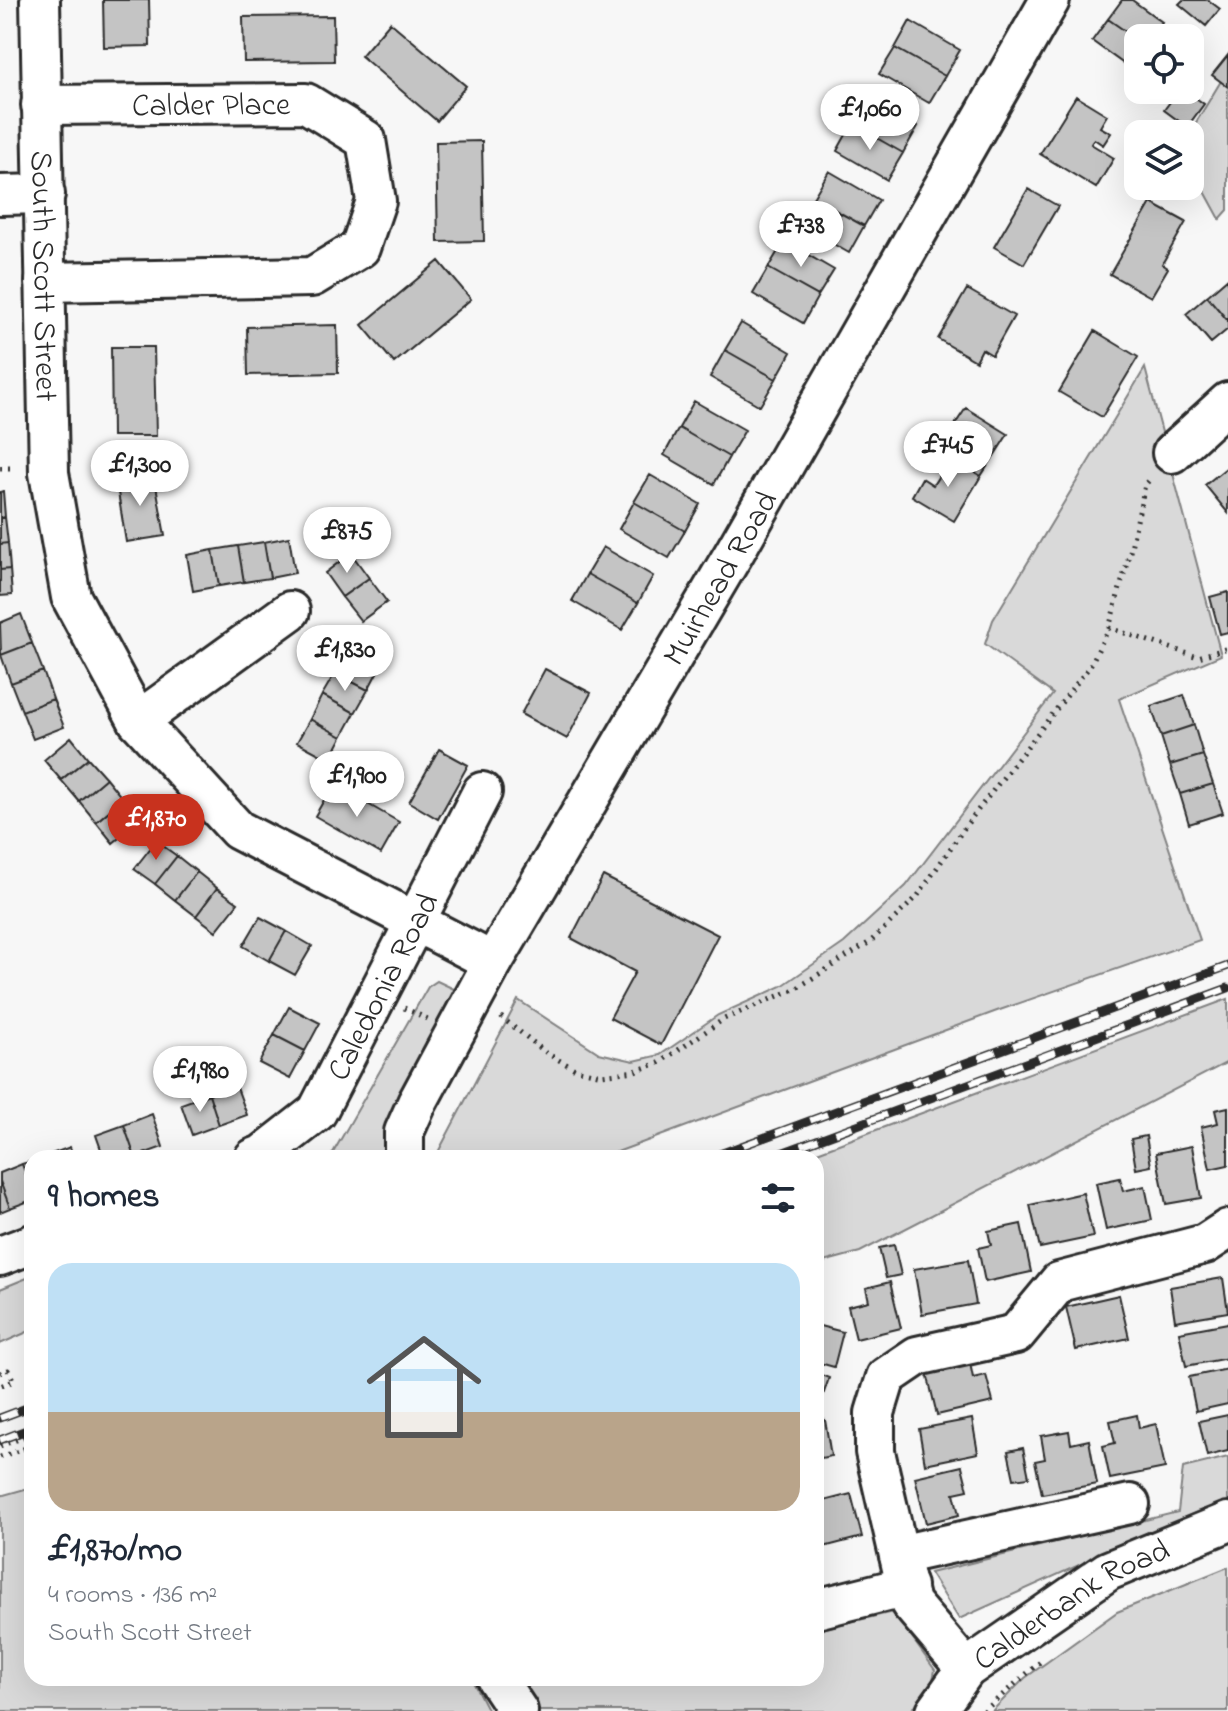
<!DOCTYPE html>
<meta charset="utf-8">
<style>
body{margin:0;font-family:"Indie Flower",sans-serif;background:#f6f6f7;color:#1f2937;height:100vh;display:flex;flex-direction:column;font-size:30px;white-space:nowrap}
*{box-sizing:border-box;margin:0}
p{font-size:26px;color:#747a83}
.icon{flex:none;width:44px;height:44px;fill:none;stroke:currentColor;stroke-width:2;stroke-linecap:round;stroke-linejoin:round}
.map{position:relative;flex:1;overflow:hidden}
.panel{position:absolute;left:24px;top:1150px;width:800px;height:536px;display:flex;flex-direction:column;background:#fff;border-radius:24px;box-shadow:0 8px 32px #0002}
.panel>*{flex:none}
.controls{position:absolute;left:1124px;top:24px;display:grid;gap:16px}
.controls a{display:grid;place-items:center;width:80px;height:80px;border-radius:16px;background:#fff;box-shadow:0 8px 32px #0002;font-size:40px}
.price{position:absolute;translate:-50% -68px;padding:0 18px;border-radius:28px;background:#fff;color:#222;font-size:26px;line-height:52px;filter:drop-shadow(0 2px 4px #0008)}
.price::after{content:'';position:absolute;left:50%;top:48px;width:24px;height:18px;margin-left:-12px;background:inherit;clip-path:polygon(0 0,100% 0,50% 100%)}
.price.active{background:#c8321e;color:#fff}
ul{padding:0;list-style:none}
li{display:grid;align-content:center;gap:16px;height:424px;padding:0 24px}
li span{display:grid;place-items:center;height:248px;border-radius:24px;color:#555}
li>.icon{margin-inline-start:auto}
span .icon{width:144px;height:144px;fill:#fffc;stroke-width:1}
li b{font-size:34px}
h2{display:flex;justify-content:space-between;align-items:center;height:96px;padding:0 24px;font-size:34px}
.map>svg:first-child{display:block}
.green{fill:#d9d9d9;stroke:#828282;stroke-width:2}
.building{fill:#c4c4c4;stroke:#2b2b2b;stroke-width:2}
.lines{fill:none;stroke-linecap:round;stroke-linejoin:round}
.minor-casing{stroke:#2b2b2b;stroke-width:44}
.path{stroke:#2b2b2b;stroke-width:5;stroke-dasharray:2 6;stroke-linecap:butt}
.minor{stroke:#fff;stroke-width:38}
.rail-casing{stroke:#2b2b2b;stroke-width:9}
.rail{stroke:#fff;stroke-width:6;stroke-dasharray:18;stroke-linecap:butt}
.labels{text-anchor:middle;stroke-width:6;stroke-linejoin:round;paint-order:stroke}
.street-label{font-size:32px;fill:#2b2b2b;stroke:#fff}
</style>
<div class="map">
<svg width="1228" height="1711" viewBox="0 0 1228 1711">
<rect width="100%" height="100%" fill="#f7f7f7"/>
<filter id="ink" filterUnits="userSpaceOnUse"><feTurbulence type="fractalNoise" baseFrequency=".0125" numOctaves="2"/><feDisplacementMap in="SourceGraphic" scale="16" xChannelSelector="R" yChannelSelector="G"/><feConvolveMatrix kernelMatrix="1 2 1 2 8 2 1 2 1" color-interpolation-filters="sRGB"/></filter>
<g filter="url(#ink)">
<path class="green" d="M1228,77V210L1220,219L1190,164L1189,134L1221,81Z
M1145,368L1221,655L1119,699L1200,940L997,1011L601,1158H435L518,1000L599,1053L634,1061L660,1055L718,1015L782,986L844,943L906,886L1053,694L985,644L993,620Z
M437,981L454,989L458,1005L395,1158H330L428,987Z
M1228,999V1062L860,1252L816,1264V1158H801Z
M32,1276V1330L0,1344V1289Z
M1228,1457V1503L1199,1511L959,1619L930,1573L1178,1512L1183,1468Z
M32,1487V1678H471L488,1711H0V1496Z
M1228,1567V1711H992L1025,1678L1117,1612Z
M893,1612L935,1670L932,1685L911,1711H539L517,1678H816V1630Z"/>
<path class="building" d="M103,0H149L150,46L104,47Z
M1122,0H1132L1162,22L1150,38L1138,40L1108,19Z
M1183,0H1208L1220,9L1206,26L1179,4Z
M333,16L334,61L244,62L243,17Z
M1108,19L1138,40V54L1128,67L1092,41Z
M910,21L960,50L945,76L895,48Z
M390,22L466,86L437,121L361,56Z
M895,48L945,76L929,103L879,74Z
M1228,55V87L1212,75Z
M1179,90H1185L1204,104L1187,127L1164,110Z
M1076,96L1107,115L1100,127L1111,133L1103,145L1094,139L1091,144L1114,158L1096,188L1040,154Z
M868,97L918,126L903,153L852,124Z
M852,124L903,153L887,180L837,151Z
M482,141L484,241L438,242L436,142Z
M829,171L879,200L864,226L813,198Z
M1028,189L1058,206L1024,264L994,247Z
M813,198L864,226L849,253L798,224Z
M1151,203L1186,222L1162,264L1168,268L1151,297L1110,274Z
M784,241L834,270L818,296L768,268Z
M439,261L471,299L394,363L362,325Z
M768,268L818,296L803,323L753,294Z
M1228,278V321L1207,296Z
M967,289L1014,316L992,355L982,349L976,361L938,339Z
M1207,296L1228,321V329L1211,343L1186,314Z
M741,323L791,352L776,379L725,350Z
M337,325L338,373L248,375L247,327Z
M1095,331L1138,357L1102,417L1059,392Z
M111,347H154L156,436H112Z
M725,350L776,379L760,406L710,377Z
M694,401L745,430L729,457L679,428Z
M966,408L1008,434L981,476L951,457L964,437L952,429Z
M679,428L729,457L714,484L664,455Z
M951,457L981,476L954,521L912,496L922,478L933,485Z
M1226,468L1228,470V513L1205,485Z
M154,474L165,536L126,542L116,480Z
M650,475L700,504L685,531L634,502Z
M3,491L5,517L0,518V492Z
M634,502L685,531L669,558L619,529Z
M5,517L8,543L0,544V518Z
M289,537L295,573L270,578L264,542Z
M264,542L270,578L244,582L238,546Z
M8,543L10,569L0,570V544Z
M238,546L244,582L219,586L213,550Z
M603,547L653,576L638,603L587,574Z
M213,550L219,586L193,591L187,555Z
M351,553L369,578L342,597L325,573Z
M10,569L12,595L0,596V570Z
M587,574L638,603L622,630L572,601Z
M369,578L387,602L361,621L342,597Z
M1228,592V632L1220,634L1210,597Z
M21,614L32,643L1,655L0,623Z
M32,643L43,671L11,683L1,655Z
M348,649L380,667L368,690L335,673Z
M545,669L591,693L567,739L521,714Z
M43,671L53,699L22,711L11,683Z
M335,673L368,690L355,713L322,695Z
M322,695L355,713L342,737L310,719Z
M1184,695L1194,725L1161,736L1151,706Z
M53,699L64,727L33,739L22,711Z
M310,719L342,737L330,760L297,742Z
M1194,725L1203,755L1170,765L1161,736Z
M71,737L88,758L61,780L44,760Z
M439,749L468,765L438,819L409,802Z
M1203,755L1213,784L1180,794L1170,765Z
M88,758L106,778L79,801L61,780Z
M106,778L123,799L96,822L79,801Z
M333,784L399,822L381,854L315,816Z
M1213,784L1223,813L1189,824L1180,794Z
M123,799L141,820L113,843L96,822Z
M156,841L177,856L155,884L134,869Z
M177,856L197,872L175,900L155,884Z
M197,872L217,888L196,916L175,900Z
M603,876L718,935L661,1045L610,1018L635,972L571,938Z
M217,888L238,903L216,931L196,916Z
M260,917L286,931L269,961L243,946Z
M286,931L312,946L295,975L269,961Z
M289,1007L320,1023L305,1051L274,1035Z
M274,1035L305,1051L290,1079L259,1063Z
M236,1085L247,1115L219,1125L209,1094Z
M209,1094L219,1125L192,1135L181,1104Z
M1228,1107V1165L1210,1169L1201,1127L1218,1123L1215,1110Z
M152,1114L163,1147L135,1157L124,1125Z
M124,1125L135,1157L104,1158L96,1135Z
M1146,1136L1151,1166L1136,1169L1131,1139Z
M1192,1146L1201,1198L1166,1204L1156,1153Z
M70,1147L74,1158H47L46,1156Z
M32,1161V1192L22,1164Z
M22,1164L32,1192V1200L10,1208L0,1181V1173Z
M1120,1178L1123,1191L1145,1186L1152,1220L1106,1230L1096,1183Z
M0,1181L10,1208L0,1212Z
M1083,1193L1093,1237L1040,1248L1030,1205Z
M1021,1224L1031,1272L985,1282L978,1248L991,1245L988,1231Z
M894,1245L901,1275L886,1278L879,1248Z
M968,1260L976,1304L922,1314L914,1269Z
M1223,1278L1228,1312L1175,1321L1170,1287Z
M890,1282L901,1328L856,1339L848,1306L869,1301L866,1288Z
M1119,1295L1129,1338L1076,1350L1066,1307Z
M1228,1323V1358L1186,1366L1179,1332Z
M816,1325L843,1332L834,1367L816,1362Z
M970,1363L973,1378L986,1375L993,1402L937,1415L927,1373Z
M1228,1369V1404L1196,1411L1189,1377Z
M816,1373L829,1378L818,1410H816Z
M1137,1415L1139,1428L1156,1424L1165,1468L1110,1479L1103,1446L1115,1443L1110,1421Z
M1228,1415V1451L1207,1456L1199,1421Z
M972,1419L978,1453L925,1464L919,1429Z
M825,1420L831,1456L816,1459V1422Z
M1069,1431L1071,1444L1089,1440L1097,1484L1042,1494L1035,1461L1045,1459L1041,1436Z
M1023,1448L1029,1477L1014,1479L1008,1451Z
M962,1466L968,1490L954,1493L959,1515L926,1523L915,1477Z
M851,1494L862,1537L816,1549V1503Z"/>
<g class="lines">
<defs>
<g id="minor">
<path id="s1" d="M40,0L49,473L71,597L138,721L238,830L493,962"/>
<path id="s2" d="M41,105L306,103L366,140L376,201L360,248L312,277L45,282"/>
<path d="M0,195L45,194"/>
<path d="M1172,453L1228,402"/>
<path d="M138,721L290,611"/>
<path id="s3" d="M254,1158L262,1155L317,1112L482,792"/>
<path id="s4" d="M404,1158V1132L417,1103L493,962L733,555L1050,0"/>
<path d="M0,1256L32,1244"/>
<path d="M899,1555L1130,1504"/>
<path d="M816,1609L907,1586"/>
<path d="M966,1669L910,1603L875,1452V1413L886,1377L917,1356L1016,1334L1059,1282L1205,1244L1228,1229"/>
<path d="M496,1678L518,1711"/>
<path id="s5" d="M936,1711L966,1669L1108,1571L1228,1522"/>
</g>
</defs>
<use href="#minor" class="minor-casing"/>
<path class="path" d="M0,468H16
M1109,628L1198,657L1228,648
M404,1008L428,1019
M501,1017L548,1054L575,1069L602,1075L635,1071L659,1063L724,1019L797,988L870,942L917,897L967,824L1090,666L1109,628L1130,552L1145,485L1151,478
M0,1373L8,1370L14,1381L0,1386
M0,1446L30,1435L32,1441
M0,1457L32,1446
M984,1711L1040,1662"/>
<use href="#minor" class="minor"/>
<defs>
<path id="rail" d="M709,1158L1228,966
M768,1158L1228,988
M0,1418L32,1406
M0,1440L32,1428"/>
</defs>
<use href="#rail" class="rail-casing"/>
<use href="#rail" class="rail"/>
</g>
</g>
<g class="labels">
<g class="street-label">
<text dy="11" stroke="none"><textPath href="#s2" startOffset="170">Calder Place</textPath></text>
<text dy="11" stroke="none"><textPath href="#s1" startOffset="276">South Scott Street</textPath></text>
<text dy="11" stroke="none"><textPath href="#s4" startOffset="664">Muirhead Road</textPath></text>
<text dy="11" stroke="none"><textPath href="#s3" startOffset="220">Caledonia Road</textPath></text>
<text dy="11" stroke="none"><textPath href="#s5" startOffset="176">Calderbank Road</textPath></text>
</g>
</g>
</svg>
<div class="controls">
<a><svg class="icon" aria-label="locate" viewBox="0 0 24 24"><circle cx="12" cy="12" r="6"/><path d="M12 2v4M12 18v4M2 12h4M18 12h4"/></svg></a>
<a><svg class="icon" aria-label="layers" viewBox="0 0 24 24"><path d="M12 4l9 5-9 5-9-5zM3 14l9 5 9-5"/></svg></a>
</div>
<b class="price" style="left:870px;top:152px">£1,060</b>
<b class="price" style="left:801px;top:269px">£738</b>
<b class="price" style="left:948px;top:489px">£745</b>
<b class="price" style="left:140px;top:508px">£1,300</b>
<b class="price" style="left:347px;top:575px">£875</b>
<b class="price" style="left:345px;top:693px">£1,830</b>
<b class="price" style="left:357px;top:819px">£1,900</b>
<b class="price active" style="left:156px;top:862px">£1,870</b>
<b class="price" style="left:200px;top:1114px">£1,980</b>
<section class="panel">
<h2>9 homes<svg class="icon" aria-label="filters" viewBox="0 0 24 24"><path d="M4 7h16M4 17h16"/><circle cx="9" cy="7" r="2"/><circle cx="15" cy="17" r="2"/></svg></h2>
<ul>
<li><span style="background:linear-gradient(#bfe0f5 60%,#b9a48a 0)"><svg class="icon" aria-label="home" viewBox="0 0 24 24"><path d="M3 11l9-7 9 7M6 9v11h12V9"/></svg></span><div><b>£1,870/mo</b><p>4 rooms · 136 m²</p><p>South Scott Street</p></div></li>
</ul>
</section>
</div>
